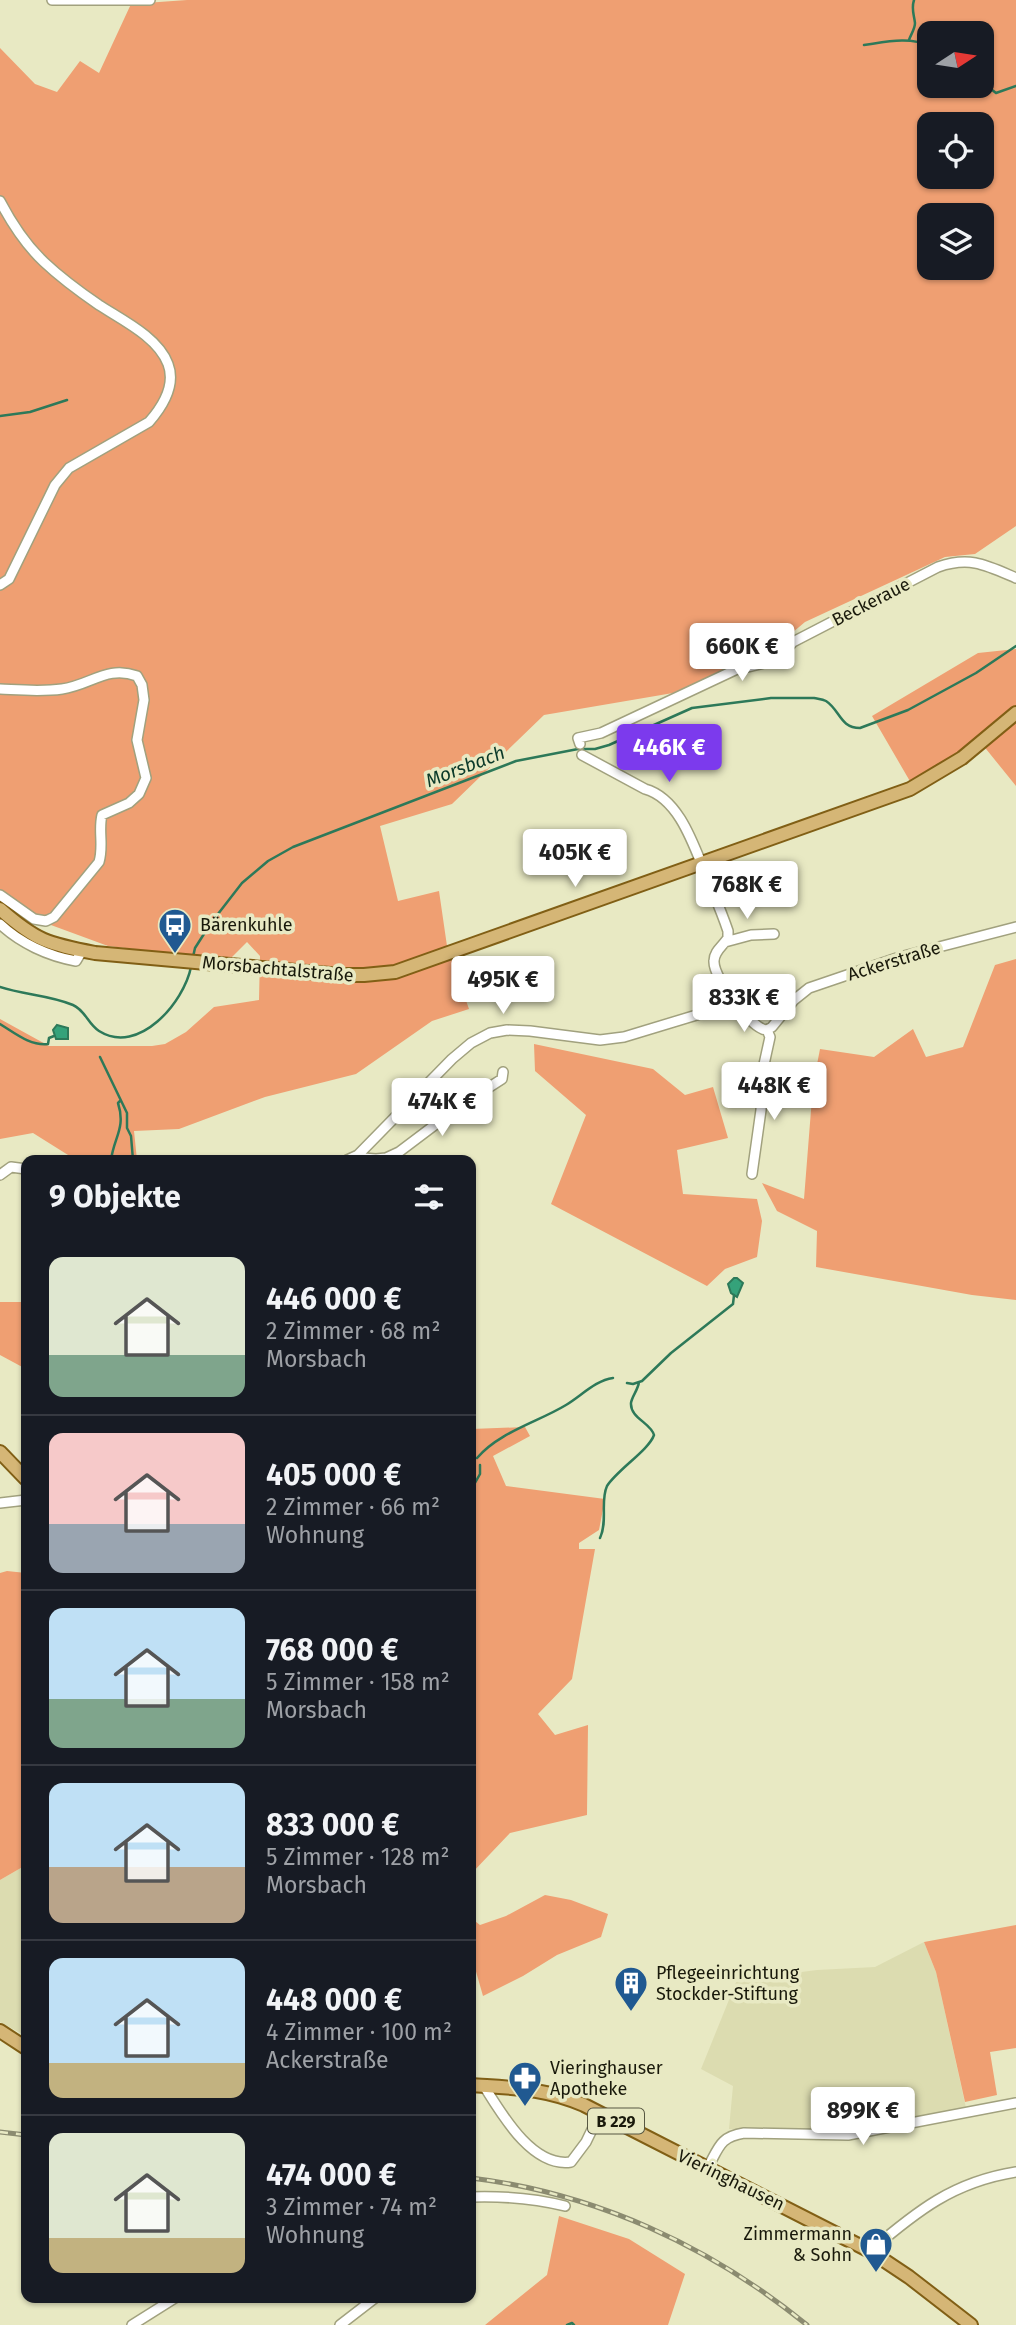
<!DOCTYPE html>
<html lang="de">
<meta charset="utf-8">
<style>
body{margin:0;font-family:"Fira Sans",sans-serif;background:#20242c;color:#f1f3f6;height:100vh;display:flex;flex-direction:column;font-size:26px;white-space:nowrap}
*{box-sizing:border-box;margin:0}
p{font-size:23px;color:#9ea1a6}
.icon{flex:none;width:38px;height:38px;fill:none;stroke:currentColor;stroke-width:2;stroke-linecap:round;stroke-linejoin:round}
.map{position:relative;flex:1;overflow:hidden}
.side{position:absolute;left:21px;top:1155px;width:455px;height:1148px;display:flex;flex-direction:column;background:#171b24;border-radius:14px;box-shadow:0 2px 5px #0004}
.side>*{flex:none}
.needle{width:46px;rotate:78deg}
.fabs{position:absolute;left:917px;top:21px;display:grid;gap:14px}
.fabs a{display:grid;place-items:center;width:77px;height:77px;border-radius:14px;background:#171b24;box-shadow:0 2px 5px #0004;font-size:35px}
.price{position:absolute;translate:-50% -60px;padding:0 16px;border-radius:7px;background:#fff;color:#222;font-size:23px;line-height:46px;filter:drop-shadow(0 2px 4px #0008)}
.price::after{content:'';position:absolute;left:50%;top:42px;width:21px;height:16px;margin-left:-10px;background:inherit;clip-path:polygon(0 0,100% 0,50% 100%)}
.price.on{background:#7c3aed;color:#fff}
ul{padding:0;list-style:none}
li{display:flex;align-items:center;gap:21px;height:175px;padding:0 28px}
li+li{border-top:2px solid #363941}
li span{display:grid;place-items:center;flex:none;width:196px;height:140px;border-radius:14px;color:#555}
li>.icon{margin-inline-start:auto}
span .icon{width:84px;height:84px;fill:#fffc;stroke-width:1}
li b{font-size:30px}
h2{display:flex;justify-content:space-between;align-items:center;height:84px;padding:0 28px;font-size:30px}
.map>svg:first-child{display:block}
.built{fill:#dcdcb0}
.green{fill:#ef9f72;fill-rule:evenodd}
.water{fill:#35a27a;stroke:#2d7959;stroke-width:2}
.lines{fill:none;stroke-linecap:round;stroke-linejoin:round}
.stream{stroke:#2d7959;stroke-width:2.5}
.minor-casing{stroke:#a1a17e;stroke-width:12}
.major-casing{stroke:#815f15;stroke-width:16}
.minor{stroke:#fff;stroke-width:9}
.major{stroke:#d5b676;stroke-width:12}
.rail-casing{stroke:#8b8b70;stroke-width:5}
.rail{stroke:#e8e9c3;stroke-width:2.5;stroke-dasharray:8;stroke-linecap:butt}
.labels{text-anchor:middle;stroke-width:7;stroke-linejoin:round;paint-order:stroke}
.shield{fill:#e8e9c3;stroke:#575742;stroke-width:2}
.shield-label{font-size:16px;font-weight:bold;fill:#19190b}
.street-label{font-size:18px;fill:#19190b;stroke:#e8e9c3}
.poi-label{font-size:18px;fill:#19190b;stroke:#e8e9c3;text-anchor:start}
.water-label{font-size:19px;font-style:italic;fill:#0a3929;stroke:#e8e9c3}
</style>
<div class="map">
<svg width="1016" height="2325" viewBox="0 0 1016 2325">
<rect width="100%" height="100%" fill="#e8e9c3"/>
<path class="built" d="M26,1865V2036L0,2022V1880Z
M924,1942L936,1972L966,2108L878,2126L850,2129L811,2131L729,2129L733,2086L701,2069L737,1980L817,1970L875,1967Z"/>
<path class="green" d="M187,0H1016V526L975,554L945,557L805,622L774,648L673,693L544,715L452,804L380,826L398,901L439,891L447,946L469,1009L432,1021L356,1074L265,1097L179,1129L134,1131L137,1160H76L33,1133L0,1139V1019L49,1046H152L165,1044L186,1032L214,1007L259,1000L260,956L247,942L229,960L108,946L21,914L0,897V48L35,84L57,92L80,61L99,73L131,4ZM929,33H982V86H929ZM929,124H982V177H929ZM929,215H982V268H929Z
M1016,649V786L978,739L959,756L911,783L872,716L978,653Z
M1016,959V1300L972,1295L816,1267L817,1231L777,1211L762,1183L804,1199L813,1085L820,1049L874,1057L913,1029L926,1057L963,1047L995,965Z
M534,1044L653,1069L685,1095L713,1087L728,1138L677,1150L683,1194L757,1199L762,1221L757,1257L725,1269L707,1286L551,1204L586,1115L535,1071Z
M0,1302H22L26,1310V1369L0,1355Z
M525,1427L530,1436L493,1456L506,1486L605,1499L599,1530L579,1543V1549H595L572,1679L538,1714L555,1735L588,1725L587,1815L510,1833L471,1874V1429Z
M7,1571L26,1573V1865L0,1880V1573Z
M545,1895L571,1900L608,1914L601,1937L557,1955L523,1976L483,1996L475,1968H471V1918L480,1925L506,1916Z
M1016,1925V2048L990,2052L997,2095L965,2102L936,1972L924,1942Z
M559,2216L629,2239L685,2274L668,2325H485L547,2275Z"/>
<path class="water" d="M57,1025L68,1028V1039H56L53,1030Z
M734,1278H737L743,1283L737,1297L731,1293L728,1284Z"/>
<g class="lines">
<path class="stream" d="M909,40C911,34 915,29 915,23C914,14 911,9 914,0
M864,45C885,42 910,36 929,46
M982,82L996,93L1016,86
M0,416L30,412L67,400
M193,957L195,948L211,923L242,883L268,861L293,847L516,761L578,749H595L609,745L692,708L771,698H814C818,699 822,699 826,701C840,710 840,728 860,728L908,710L976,673L1016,646
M0,987C24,995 49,995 73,1005C85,1010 88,1024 99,1031C139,1056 184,1002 191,967
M0,1024C15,1033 30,1046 48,1044L49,1038L54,1036
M100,1057L127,1113V1128L131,1136L133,1160
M111,1160C114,1137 126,1128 118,1103L120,1101
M627,1383L633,1384L642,1381L671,1353L733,1304L734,1295
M477,1458C499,1432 538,1422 566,1405C581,1396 596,1380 613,1378
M471,1490L480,1474V1465
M600,1538C608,1521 600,1501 607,1486C617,1470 649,1450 654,1435C651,1423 630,1418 631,1403C632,1396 638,1390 639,1382
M567,2325L572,2323L574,2325"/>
<defs>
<path id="minor" d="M52,0H150
M0,201C11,222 26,245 44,262C61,278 80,292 99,305C122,320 158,337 168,364C176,385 163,406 149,422L69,468L55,485L9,579L0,585
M0,689C21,690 41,692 62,689C91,685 107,665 137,676L142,685L144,700L137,740L146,778L139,794L129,803L102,815C98,831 104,845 99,862L54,917L46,921L34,919L0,895
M580,744L578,738L601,733L735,670L764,663L782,654L793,642L938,567C970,556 986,565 1016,578
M582,755L645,789C681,799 695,850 708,880C715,897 722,913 728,931V938C723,946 714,951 714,961C713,978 752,1030 767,1030
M0,924C20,943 48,956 76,961L82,951
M725,942L751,935L774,934
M767,1030L772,1027L794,1000L809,988L900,957L1016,927
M358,1158V1155L363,1158L376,1159L386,1158L399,1152L460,1106L502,1079L503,1072
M347,1160L358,1155L452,1059L471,1043L490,1033L507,1030L530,1031L600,1040L624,1037L723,1007L732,1001
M752,1174L761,1110L763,1069L770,1037L767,1030
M0,1175L11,1167L26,1169
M0,1503L26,1500
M484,2086C501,2113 532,2168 571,2162L586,2142L600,2113
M707,2169C719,2148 719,2137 744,2133L848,2135L1016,2103
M471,2197C503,2196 533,2198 565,2206
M870,2251C917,2211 953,2182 1016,2172
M132,2325L175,2298
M340,2325L375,2298"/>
<path id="major" d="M0,909C36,941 48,944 95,953L341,975H364L395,972L910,789L962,758L1016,713
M0,1452L26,1479
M0,2031L26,2048
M471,2085C512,2088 545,2088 584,2105L870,2251L909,2277L971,2325"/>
</defs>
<use href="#minor" class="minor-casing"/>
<use href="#major" class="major-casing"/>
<use href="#minor" class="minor"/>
<use href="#major" class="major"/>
<defs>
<path id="rail" d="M0,2132L26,2135
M471,2178C595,2193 710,2246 807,2325"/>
</defs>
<use href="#rail" class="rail-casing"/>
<use href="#rail" class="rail"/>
</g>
<defs>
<symbol id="bus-pin" viewBox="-11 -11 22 30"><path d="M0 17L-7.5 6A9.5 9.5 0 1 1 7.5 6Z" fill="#205991" stroke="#e8e9c3"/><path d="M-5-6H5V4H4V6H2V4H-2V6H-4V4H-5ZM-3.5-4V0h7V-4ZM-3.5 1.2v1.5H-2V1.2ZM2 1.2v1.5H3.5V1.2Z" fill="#fff"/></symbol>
<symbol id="building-pin" viewBox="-11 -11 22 30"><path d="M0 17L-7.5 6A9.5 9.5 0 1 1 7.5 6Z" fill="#205991" stroke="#e8e9c3"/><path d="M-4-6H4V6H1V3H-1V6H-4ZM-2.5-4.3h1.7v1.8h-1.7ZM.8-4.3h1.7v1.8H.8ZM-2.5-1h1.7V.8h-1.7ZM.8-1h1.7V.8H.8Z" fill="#fff"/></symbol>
<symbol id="pharmacy-pin" viewBox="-11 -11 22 30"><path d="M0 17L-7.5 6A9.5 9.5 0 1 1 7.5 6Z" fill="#205991" stroke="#e8e9c3"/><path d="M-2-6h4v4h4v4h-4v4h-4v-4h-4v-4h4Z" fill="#fff"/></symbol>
<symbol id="shop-pin" viewBox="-11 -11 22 30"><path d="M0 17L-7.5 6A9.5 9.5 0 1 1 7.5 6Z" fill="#205991" stroke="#e8e9c3"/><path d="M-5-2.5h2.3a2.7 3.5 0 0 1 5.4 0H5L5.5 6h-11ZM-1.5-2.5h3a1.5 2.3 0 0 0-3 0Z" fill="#fff"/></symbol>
</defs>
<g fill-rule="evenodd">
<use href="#bus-pin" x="156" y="906" width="38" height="52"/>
<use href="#building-pin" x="612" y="1964" width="38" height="52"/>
<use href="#pharmacy-pin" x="506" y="2059" width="38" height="52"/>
<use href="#shop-pin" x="857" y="2225" width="38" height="52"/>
</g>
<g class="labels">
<rect class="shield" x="588" y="2108.5" width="56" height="25" rx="5"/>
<g class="shield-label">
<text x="616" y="2127">B 229</text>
</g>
<g class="street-label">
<text transform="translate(871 602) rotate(-27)" y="6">Beckeraue</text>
<text transform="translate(894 961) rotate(-17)" y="6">Ackerstraße</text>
<text transform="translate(278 969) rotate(5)" y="6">Morsbachtalstraße</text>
<text transform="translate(731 2180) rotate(26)" y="6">Vieringhausen</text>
</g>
<g class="poi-label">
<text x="200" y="931">Bärenkuhle</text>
<text x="656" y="1979">Pflegeeinrichtung<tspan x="656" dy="21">Stockder-Stiftung</tspan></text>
<text x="550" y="2074">Vieringhauser<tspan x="550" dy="21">Apotheke</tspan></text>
<text x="852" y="2240" text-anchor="end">Zimmermann<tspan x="852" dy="21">&amp; Sohn</tspan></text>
</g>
<g class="water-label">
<text transform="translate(465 766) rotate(-21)" y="7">Morsbach</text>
</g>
</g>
</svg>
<div class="fabs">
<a><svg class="needle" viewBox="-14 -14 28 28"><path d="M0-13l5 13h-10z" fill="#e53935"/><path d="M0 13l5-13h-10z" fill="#9ea1a6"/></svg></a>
<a><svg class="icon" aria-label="locate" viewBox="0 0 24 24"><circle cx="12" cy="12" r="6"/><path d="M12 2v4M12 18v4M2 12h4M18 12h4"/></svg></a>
<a><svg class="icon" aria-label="layers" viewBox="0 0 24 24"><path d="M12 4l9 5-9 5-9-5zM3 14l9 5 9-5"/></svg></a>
</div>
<b class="price" style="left:742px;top:683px">660K €</b>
<b class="price on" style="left:669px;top:784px">446K €</b>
<b class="price" style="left:575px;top:889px">405K €</b>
<b class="price" style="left:747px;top:921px">768K €</b>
<b class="price" style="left:503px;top:1016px">495K €</b>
<b class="price" style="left:744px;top:1034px">833K €</b>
<b class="price" style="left:774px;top:1122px">448K €</b>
<b class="price" style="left:442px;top:1138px">474K €</b>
<b class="price" style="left:863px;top:2147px">899K €</b>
<section class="side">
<h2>9 Objekte<svg class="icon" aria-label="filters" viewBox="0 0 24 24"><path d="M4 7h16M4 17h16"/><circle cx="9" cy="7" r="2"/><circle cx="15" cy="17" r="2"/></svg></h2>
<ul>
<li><span style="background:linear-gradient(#dfe7d0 70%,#7fa58c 0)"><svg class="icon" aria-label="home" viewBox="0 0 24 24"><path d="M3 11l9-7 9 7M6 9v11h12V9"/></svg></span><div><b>446 000 €</b><p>2 Zimmer · 68 m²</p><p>Morsbach</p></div></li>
<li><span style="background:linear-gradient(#f6c9c9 65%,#9aa5b1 0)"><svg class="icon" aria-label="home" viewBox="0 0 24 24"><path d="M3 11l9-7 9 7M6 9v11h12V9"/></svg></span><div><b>405 000 €</b><p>2 Zimmer · 66 m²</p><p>Wohnung</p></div></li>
<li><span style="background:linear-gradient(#bfe0f5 65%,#7fa58c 0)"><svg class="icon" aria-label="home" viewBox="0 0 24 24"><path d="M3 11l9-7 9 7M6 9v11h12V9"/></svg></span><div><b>768 000 €</b><p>5 Zimmer · 158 m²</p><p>Morsbach</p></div></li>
<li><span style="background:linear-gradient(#bfe0f5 60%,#b9a48a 0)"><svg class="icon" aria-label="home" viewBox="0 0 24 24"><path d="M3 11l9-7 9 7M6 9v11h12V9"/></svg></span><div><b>833 000 €</b><p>5 Zimmer · 128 m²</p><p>Morsbach</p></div></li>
<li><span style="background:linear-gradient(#bfe0f5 75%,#c2b280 0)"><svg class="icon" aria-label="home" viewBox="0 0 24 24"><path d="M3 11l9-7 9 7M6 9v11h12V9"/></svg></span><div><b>448 000 €</b><p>4 Zimmer · 100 m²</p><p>Ackerstraße</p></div></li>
<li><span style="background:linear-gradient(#dfe7d0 75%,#c2b280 0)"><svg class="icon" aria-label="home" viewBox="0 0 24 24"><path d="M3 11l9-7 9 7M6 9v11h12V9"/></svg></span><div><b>474 000 €</b><p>3 Zimmer · 74 m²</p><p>Wohnung</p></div></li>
</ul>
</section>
</div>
